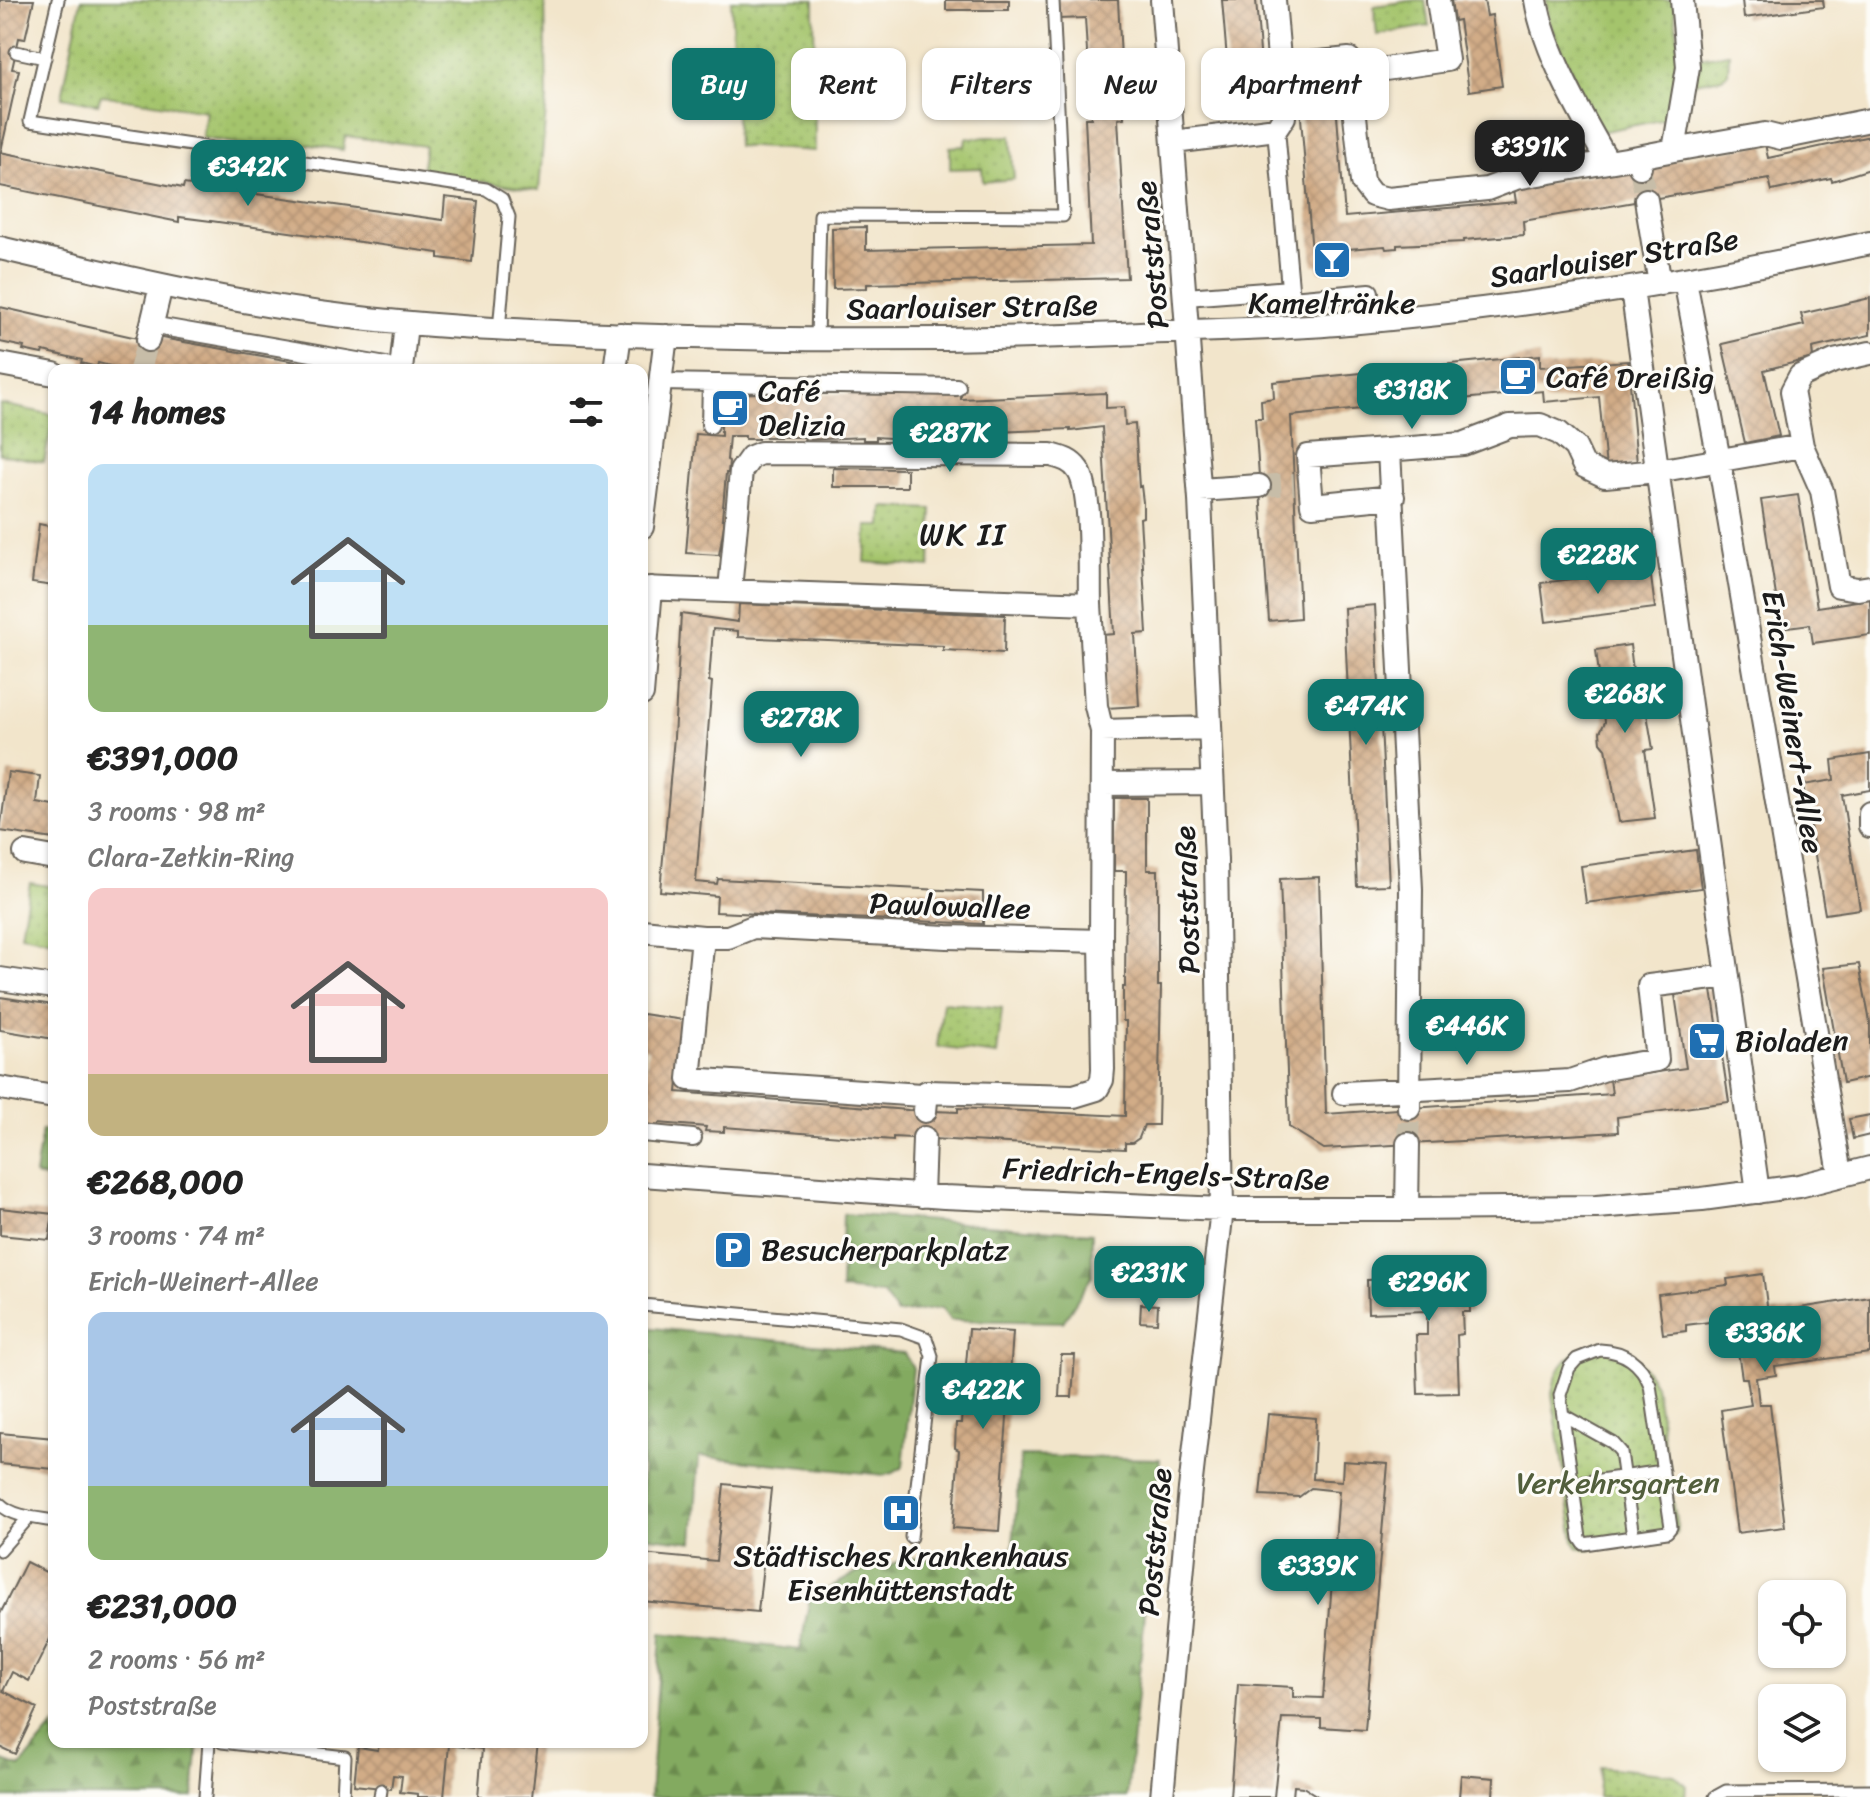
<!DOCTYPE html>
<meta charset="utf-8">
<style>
body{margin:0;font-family:Sriracha,sans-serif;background:#f2f2f2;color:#222;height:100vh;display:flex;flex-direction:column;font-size:30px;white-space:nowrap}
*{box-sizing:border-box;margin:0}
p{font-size:26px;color:#767676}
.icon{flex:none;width:44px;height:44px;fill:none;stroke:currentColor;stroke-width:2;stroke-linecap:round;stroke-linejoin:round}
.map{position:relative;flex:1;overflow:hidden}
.details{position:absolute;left:48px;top:364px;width:600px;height:1384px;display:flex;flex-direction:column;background:#fff;border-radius:16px;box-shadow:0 2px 6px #0004}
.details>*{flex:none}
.hud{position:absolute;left:672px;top:48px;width:760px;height:72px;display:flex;gap:16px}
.fabs{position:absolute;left:1758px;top:1580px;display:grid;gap:16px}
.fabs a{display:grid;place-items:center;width:88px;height:88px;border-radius:16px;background:#fff;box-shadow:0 2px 6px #0004;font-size:40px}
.price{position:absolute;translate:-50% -68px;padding:0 18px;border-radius:16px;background:#0f766e;color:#fff;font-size:26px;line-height:52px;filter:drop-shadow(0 2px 4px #0008)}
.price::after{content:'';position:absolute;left:50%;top:48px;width:24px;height:18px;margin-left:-12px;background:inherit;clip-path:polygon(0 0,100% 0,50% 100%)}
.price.active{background:#222;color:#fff}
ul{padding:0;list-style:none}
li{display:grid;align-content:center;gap:16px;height:424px;padding:0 40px}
li span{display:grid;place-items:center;height:248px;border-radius:16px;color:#555}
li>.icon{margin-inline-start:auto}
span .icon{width:144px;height:144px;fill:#fffc;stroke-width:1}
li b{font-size:34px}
h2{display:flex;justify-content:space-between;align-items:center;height:96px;padding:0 40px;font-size:34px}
.chip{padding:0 28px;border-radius:16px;background:#fff;box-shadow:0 2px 6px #0004;font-size:28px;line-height:72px}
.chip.active{background:#0f766e;color:#fff}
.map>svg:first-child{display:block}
.grass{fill:url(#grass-dots);stroke:#607044;stroke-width:2}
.forest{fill:url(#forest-firs);stroke:#50633e;stroke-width:2}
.building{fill:url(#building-cross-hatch)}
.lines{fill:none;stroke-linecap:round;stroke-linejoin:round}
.minor-tunnel{stroke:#c7bda8;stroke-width:22;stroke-dasharray:22 11;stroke-linecap:butt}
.service-casing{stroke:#676259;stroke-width:15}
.pedestrian-casing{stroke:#676259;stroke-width:20}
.minor-casing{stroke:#676259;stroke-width:26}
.service{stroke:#fff;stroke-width:11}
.pedestrian{stroke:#fff;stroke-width:16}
.minor{stroke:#fff;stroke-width:22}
.labels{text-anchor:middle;stroke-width:6;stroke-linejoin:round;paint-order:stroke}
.street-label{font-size:30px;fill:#1c1c1c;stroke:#fdfcf7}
.poi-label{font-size:30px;fill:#1c1c1c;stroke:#fdfcf7;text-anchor:start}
.park-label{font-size:30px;fill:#525f3c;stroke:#fdfcf7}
.neighbourhood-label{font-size:32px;letter-spacing:2px;fill:#1c1c1c;stroke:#fdfcf7}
</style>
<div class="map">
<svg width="1870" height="1797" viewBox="0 0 1870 1797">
<defs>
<pattern id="grass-dots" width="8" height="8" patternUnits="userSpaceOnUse" patternTransform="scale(2)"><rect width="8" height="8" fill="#a4c46c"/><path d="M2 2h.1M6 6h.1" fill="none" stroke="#8da85d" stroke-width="1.8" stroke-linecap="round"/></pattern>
<pattern id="forest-firs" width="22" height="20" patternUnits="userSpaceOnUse" patternTransform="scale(2)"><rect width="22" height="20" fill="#83aa60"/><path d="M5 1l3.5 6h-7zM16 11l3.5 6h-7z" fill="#6a8a4e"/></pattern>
<pattern id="building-cross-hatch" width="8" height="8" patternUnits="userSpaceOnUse" patternTransform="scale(2)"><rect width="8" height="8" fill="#d1ac87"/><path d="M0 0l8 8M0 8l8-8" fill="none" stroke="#b39374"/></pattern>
</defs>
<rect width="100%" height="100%" fill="#fdfcf7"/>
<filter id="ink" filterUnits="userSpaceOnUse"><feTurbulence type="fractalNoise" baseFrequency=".0125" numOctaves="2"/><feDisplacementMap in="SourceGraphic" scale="16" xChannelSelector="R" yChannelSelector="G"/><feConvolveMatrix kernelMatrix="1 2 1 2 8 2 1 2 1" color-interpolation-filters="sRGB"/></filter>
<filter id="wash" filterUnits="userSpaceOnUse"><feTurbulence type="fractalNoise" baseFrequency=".006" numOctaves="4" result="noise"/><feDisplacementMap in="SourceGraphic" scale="32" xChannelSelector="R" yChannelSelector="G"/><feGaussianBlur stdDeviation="1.8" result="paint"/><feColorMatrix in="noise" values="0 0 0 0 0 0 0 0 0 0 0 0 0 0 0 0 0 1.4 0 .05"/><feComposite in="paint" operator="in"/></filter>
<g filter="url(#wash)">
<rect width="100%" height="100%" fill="#f2e5cb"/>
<path class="grass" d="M81,0H545L547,98L539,190L421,173L425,146L345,136L343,150L293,142L290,152L202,138L206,111L101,95L98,104L62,97Z
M731,0H814L815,151L737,146Z
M1416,0H1425L1429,26L1377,35L1374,6Z
M1546,0H1673L1681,61L1672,118L1599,132L1549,22Z
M1729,53L1728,73L1722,78L1694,83L1699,58Z
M1011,136L1014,179L983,182L982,168L950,169V147L965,146L966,138Z
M0,404L54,415L44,462L0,454Z
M883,507L932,509L930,567L865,562L867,526H882Z
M30,883L54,887V940L21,934Z
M943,1002L1002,1008L997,1055L937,1047Z
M1601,1344C1632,1350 1640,1358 1655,1385L1677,1527L1676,1534L1671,1537L1585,1550L1577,1547L1574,1540L1552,1394C1556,1364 1571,1349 1601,1344Z
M1600,1767L1674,1774L1686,1786L1685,1797H1598Z"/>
<path class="forest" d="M42,1130L54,1132V1181L35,1175Z
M843,1214L1092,1233V1276L1063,1322L950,1320L941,1308L897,1314L883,1294L841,1290Z
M642,1327L904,1353L913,1368L903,1467L893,1473L884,1475L699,1456L693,1542L642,1536Z
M1021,1456L1160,1459L1127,1797H650L661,1633L800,1650L810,1598L857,1573L914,1558L1011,1566Z
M54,1726V1742H198L193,1797H0V1760L20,1767Z"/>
<g id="blocks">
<path class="building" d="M0,0H34L25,39L19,38L12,69L19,70L1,151Z
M946,0H1009V10H946Z
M1057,0H1118L1124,118L1118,119L1127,278L867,284V288L833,289L832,228L866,227V250L1091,245L1085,118H1091L1085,18L1058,19Z
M1222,0H1256L1264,104L1231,107Z
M1451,0H1484L1487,16L1492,15L1502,86L1469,91L1459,20L1454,21Z
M1742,0H1823L1824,7L1744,18Z
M1334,78L1345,217L1516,202L1514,189L1765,144L1768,158L1870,136V169L1832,181L1831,178L1772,191L1769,179L1523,221L1524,235L1464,240V242L1397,245V248L1386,249L1385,246L1348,249L1350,270L1319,272L1318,265H1313L1298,81Z
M0,152L183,188L184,184L443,220L445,197L478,201L472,262L439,258V253L211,221L179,217V222L0,186Z
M1870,298V335L1812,348L1813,358L1764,370L1779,436L1745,443L1722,344L1804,325L1801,314Z
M0,307L155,342L156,337L341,370H127L98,363L97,367L81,363L82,360L43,351L42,354L23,350L24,347L0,342Z
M1540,355V367L1628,361L1637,464L1606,468L1599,397L1544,402L1543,391L1291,416L1300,618L1269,621L1255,418H1262L1261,400L1274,398L1273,382Z
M734,393L961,395V399L1106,393V408L1124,407L1125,425L1135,424L1139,487L1141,486L1143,502V517L1140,518L1147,633L1135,634L1139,706L1106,708L1102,635L1114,634L1102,427L1070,431V429L995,432V434L983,435L982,432L959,433L960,438H935V441L876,437V440H863V437L804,440L805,437H758V439H745V436H729L727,460L729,461L728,473H726L722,519H725L719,555L686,553L696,434L721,436V403H734Z
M833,468L907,469V487H833Z
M1798,495L1817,607L1870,599V635L1813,643L1810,624L1781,628L1761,500Z
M39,524L54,527V586L32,583Z
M1650,569L1655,608L1546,622L1541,583Z
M739,604L1005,615L1004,653L943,650V646L738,637V631L713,629L709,681L712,682L696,882L717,884L718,879L983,892V924L716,912L717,896L660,891L674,737L681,614L738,622Z
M1375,605L1389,885L1357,886L1344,608Z
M1630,645L1638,714H1647L1653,749L1645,750L1655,818L1619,822L1606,748L1601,742L1600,732L1605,722L1596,650Z
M1870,754V790L1842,795L1860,909L1825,914L1803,785L1834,780L1832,760Z
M8,772L40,776L37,803L54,806V839L0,831Z
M1114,798H1147V870H1158V986H1161L1158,1125H1144L1139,1138L1132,1143H1125V1149L893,1137V1140L724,1127V1132L705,1131L706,1127L659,1123V1126L642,1125L648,1049L642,1048V1014L684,1020L677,1092L908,1110L958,1112V1108L1125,1116L1126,1021H1123V987H1125L1126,871H1114Z
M1696,850L1701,888L1586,903L1581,866Z
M1319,877L1326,1114L1612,1094L1610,1079L1686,1068L1675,995L1712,990L1729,1102L1617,1117L1618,1132L1324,1149L1289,1127L1280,879Z
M1859,964L1870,1022V1077L1843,1083L1823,968Z
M0,997L54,1005V1039L0,1030Z
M1870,1115V1135L1853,1139L1849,1119Z
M0,1208L53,1214L49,1240L0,1235Z
M1763,1274L1768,1313L1870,1297V1353L1775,1366L1776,1375L1756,1378L1759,1404H1770L1785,1527L1737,1533L1721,1410L1751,1405L1747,1378H1742L1733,1319L1686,1325V1331L1663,1334L1658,1294L1728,1285L1727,1279Z
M1469,1276L1470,1312H1462L1463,1334L1457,1335L1459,1393L1418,1394L1416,1335H1427V1311L1368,1313L1367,1280Z
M1141,1304L1158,1305L1157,1323L1140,1322Z
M969,1329L1013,1332L999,1531L953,1528L959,1450L955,1448L956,1423H961Z
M1061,1355H1075L1072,1397H1059Z
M1268,1414L1316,1418L1313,1479L1342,1481L1343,1461L1388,1464L1365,1730L1321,1727V1719L1282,1718L1274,1797H1230L1238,1684L1293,1687V1697L1323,1698L1339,1491L1311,1488L1299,1497L1260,1495Z
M0,1433L54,1438V1469L0,1464Z
M724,1484L771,1489L758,1612L642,1601V1554L716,1561Z
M26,1562L54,1576V1631L29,1681L12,1672L3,1691L37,1708L15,1754L0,1747V1614Z
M379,1742H538L532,1797H478L482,1749L449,1745L444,1797H418V1794L400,1792L402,1776L393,1775L391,1789L354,1785L358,1747L378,1750Z
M1461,1775L1494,1778L1493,1797H1459Z
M1294,1786L1303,1787L1319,1797H1293Z"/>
</g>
</g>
<g filter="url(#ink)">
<use href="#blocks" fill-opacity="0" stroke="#676259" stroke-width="2"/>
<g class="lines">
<path class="minor-tunnel" d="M1640,167L1646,200
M140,370L148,340
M1259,486L1294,484
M1408,1144L1409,1108"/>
<defs>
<path id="service" d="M58,0L30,121L486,189L502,199L509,217L499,330
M16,52L45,58
M817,340L820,215L1063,216L1053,0
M642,1305L901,1329L926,1338L932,1356L911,1537
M1600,1350C1624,1351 1641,1363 1650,1385L1671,1527L1667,1532L1584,1544L1580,1538L1560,1395L1569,1368L1577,1359Z
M1563,1415L1613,1443L1621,1452L1633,1537
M1572,1484L1663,1471
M0,1504C13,1517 37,1518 54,1521
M0,1550L29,1517
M222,1742L345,1757L343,1797
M205,1797L209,1742
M380,1797L381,1790
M1715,1797L1726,1791L1870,1790"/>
<path id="pedestrian" d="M1276,129L1291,299L1370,292
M1186,297L1290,289
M151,325L386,366
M660,382L957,387
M710,425L711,383
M642,1133L693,1138"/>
<path id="minor" d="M1536,0C1544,51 1582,117 1608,162L1638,157
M1280,66L1349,59L1362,182L1372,195L1388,199L1487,189L1516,178L1608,162
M1351,74L1447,60L1438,0
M1174,142L1276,129L1284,117L1274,0
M1674,150L1765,134L1781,138L1870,120
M1640,167L1638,157L1674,150L1688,67L1682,0
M1646,200L1660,284
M0,248C114,275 227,302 343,316C438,328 532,331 627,335C791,341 954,341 1119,334C1191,330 1264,330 1337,324C1516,309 1694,281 1870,243
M1685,280L1719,460L1840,1174
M1632,289L1758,1192
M148,340L161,286
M0,364L54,374
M401,370L406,324
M615,370L620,334
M1802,446L1822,491L1839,586L1858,589L1870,587
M1389,450L1411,889L1409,1108
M1200,490L1259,486
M1393,497L1312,505L1308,456L1463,444L1510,426L1540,425L1559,433L1575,447L1584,466L1605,476L1657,471L1802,446L1792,391L1800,376L1834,361L1870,353
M642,527L666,336
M642,588L1090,604L1096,706L1102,731L1101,941L947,937L753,927L728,937H703L642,931
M730,590L741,471L751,457L761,453L1051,455C1062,458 1071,460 1078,470C1093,492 1089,574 1090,604
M642,694L651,588
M1102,731L1210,728
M1103,784L1212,783
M1870,813V826
M25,853L54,858
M703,937L689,1079L921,1095L927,1092L925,1111
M0,979L54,987
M0,1088L54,1097
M927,1092L1074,1096L1097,1089L1102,1080L1103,1069L1101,941
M1344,1093L1570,1081L1605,1069L1657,1060L1649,986L1728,976
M642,1175L944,1197L1222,1209H1407L1596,1207L1702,1199L1799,1186L1870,1168
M922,1196L924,1138
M1407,1209L1408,1144
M1162,1797L1190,1489L1222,1209L1216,860L1200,499L1162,0"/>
</defs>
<use href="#service" class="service-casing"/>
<use href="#pedestrian" class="pedestrian-casing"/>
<use href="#minor" class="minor-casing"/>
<use href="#service" class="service"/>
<use href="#pedestrian" class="pedestrian"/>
<use href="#minor" class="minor"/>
</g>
</g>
<defs>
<symbol id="bar-square" viewBox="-11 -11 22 22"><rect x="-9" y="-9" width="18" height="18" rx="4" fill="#1f6fb2" stroke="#fdfcf7"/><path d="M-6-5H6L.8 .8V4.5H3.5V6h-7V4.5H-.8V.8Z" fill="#fff"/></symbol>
<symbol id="cafe-square" viewBox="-11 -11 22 22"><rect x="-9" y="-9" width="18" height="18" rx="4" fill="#1f6fb2" stroke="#fdfcf7"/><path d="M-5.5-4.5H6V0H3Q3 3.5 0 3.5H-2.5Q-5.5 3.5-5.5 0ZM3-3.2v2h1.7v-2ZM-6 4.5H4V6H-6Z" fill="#fff"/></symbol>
<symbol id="supermarket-square" viewBox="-11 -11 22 22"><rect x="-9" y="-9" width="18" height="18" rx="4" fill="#1f6fb2" stroke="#fdfcf7"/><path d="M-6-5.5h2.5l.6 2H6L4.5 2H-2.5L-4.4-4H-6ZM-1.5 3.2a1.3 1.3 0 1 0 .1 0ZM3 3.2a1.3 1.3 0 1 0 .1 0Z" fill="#fff"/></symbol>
<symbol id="parking-square" viewBox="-11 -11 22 22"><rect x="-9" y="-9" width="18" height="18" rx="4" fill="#1f6fb2" stroke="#fdfcf7"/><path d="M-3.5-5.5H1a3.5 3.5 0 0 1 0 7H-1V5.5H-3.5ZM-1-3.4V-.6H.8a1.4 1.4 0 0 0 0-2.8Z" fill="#fff"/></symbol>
<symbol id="hospital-square" viewBox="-11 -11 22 22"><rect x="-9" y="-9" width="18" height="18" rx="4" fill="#1f6fb2" stroke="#fdfcf7"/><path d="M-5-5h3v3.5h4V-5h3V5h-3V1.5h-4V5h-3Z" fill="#fff"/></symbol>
</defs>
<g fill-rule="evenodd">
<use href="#bar-square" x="1310" y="238" width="44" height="44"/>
<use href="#cafe-square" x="1496" y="355" width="44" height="44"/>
<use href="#cafe-square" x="708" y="386" width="44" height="44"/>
<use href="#supermarket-square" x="1685" y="1019" width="44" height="44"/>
<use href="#parking-square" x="711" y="1228" width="44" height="44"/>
<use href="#hospital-square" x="879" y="1491" width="44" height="44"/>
</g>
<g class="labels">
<g class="street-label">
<text transform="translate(1152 255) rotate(-95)" y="10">Poststraße</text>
<text transform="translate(1614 258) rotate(-9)" y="10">Saarlouiser Straße</text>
<text transform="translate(972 307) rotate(-1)" y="10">Saarlouiser Straße</text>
<text transform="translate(1793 722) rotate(81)" y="10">Erich-Weinert-Allee</text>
<text transform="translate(1187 900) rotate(-92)" y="10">Poststraße</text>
<text transform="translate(950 906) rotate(2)" y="10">Pawlowallee</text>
<text transform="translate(1166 1174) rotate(2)" y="10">Friedrich-Engels-Straße</text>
<text transform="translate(1155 1542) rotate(-85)" y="10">Poststraße</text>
</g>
<g class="poi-label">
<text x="1332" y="313" text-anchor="middle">Kameltränke</text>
<text x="1546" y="387">Café Dreißig</text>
<text x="758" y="401">Café<tspan x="758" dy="34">Delizia</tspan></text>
<text x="1735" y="1051">Bioladen</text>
<text x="761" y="1260">Besucherparkplatz</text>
<text x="901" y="1566" text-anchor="middle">Städtisches Krankenhaus<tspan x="901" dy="34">Eisenhüttenstadt</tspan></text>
</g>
<g class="park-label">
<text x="1618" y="1493">Verkehrsgarten</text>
</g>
<g class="neighbourhood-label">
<text x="963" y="545">WK II</text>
</g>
</g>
</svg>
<div class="fabs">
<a><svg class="icon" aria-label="locate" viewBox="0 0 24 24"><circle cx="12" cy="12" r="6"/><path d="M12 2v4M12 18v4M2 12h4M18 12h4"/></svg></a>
<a><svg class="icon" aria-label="layers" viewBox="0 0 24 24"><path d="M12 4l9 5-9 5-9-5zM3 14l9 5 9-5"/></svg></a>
</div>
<b class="price active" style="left:1530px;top:188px">€391K</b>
<b class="price" style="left:248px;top:208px">€342K</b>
<b class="price" style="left:1412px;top:431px">€318K</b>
<b class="price" style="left:950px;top:474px">€287K</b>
<b class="price" style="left:1598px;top:596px">€228K</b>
<b class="price" style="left:1625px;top:735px">€268K</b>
<b class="price" style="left:1366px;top:747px">€474K</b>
<b class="price" style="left:801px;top:759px">€278K</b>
<b class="price" style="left:1467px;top:1067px">€446K</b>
<b class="price" style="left:1149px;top:1314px">€231K</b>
<b class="price" style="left:1429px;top:1323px">€296K</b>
<b class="price" style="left:1765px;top:1374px">€336K</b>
<b class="price" style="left:983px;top:1431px">€422K</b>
<b class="price" style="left:1318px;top:1607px">€339K</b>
<div class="hud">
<a class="chip active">Buy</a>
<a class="chip">Rent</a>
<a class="chip">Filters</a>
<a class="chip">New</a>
<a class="chip">Apartment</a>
</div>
<section class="details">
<h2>14 homes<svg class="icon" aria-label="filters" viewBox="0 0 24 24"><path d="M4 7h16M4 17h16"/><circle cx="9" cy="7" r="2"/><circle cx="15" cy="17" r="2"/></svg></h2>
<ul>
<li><span style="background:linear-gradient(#bfe0f5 65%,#8fb573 0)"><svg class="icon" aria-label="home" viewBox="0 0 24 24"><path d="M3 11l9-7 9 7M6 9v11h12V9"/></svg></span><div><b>€391,000</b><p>3 rooms · 98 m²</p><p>Clara-Zetkin-Ring</p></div></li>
<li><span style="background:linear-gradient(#f6c9c9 75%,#c2b280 0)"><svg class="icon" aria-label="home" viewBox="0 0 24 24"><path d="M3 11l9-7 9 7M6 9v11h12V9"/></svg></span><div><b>€268,000</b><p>3 rooms · 74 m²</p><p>Erich-Weinert-Allee</p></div></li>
<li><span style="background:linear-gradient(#a9c7e8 70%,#8fb573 0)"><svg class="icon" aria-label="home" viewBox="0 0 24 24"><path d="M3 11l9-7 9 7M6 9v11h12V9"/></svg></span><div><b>€231,000</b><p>2 rooms · 56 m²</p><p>Poststraße</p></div></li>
</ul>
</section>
</div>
